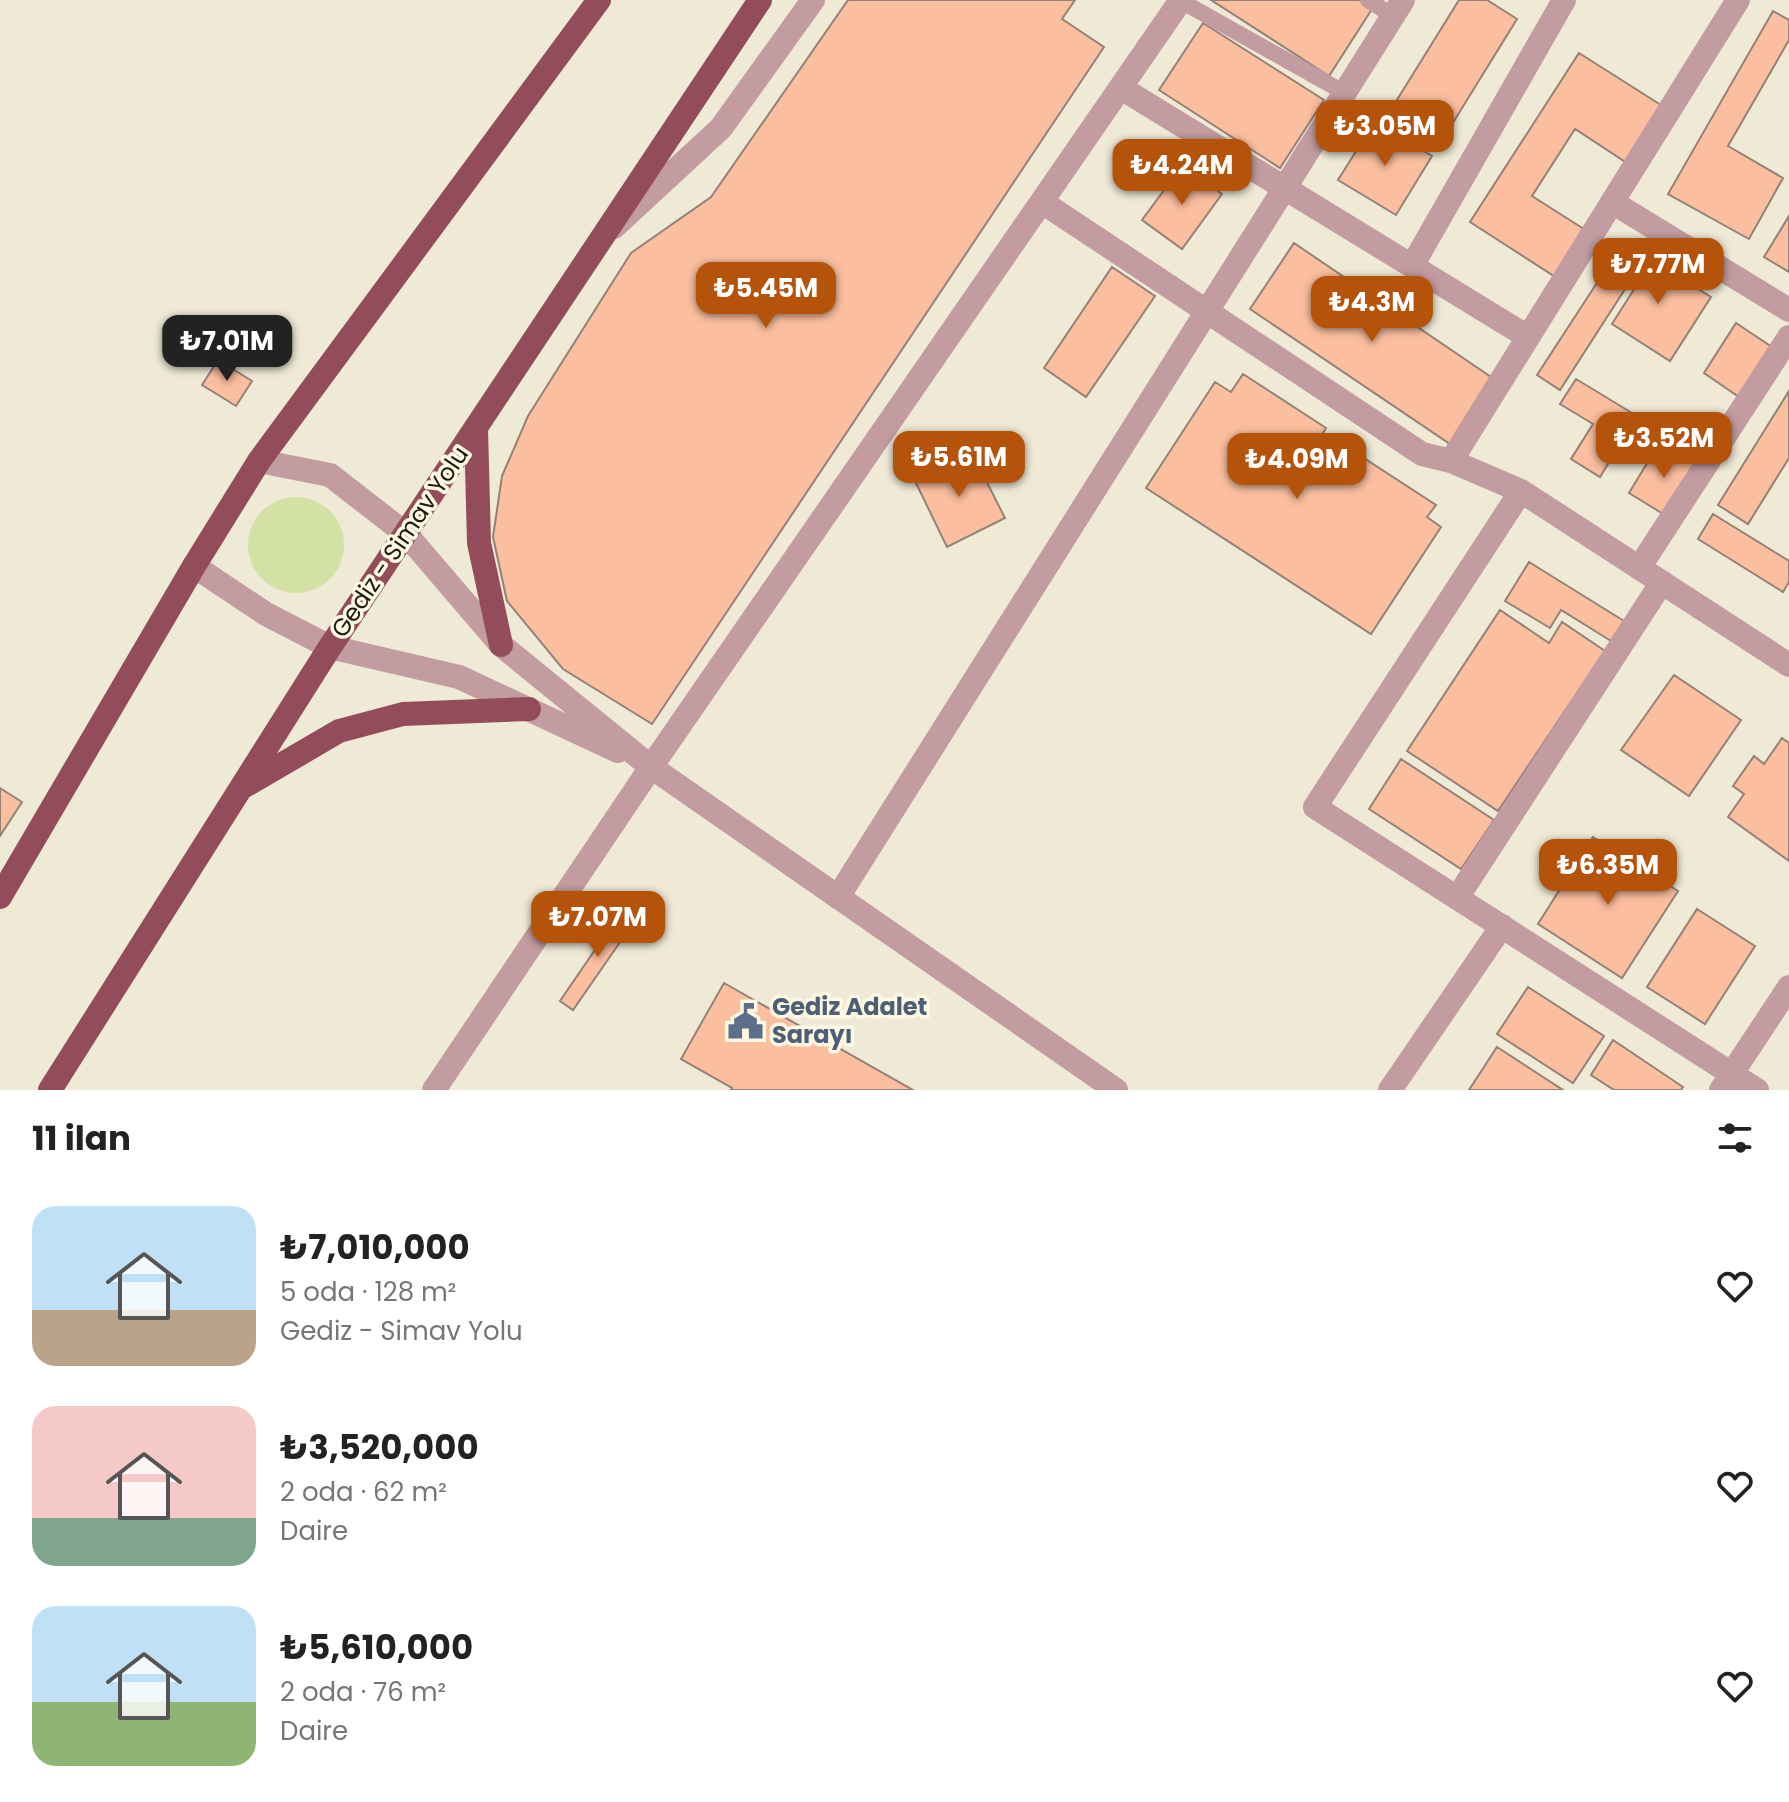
<!DOCTYPE html>
<html lang="tr">
<meta charset="utf-8">
<style>
body{margin:0;font-family:Poppins,sans-serif;background:#f6f6f6;color:#222;height:100vh;display:flex;flex-direction:column;font-size:30px;white-space:nowrap}
*{box-sizing:border-box;margin:0}
p{font-size:26px;color:#767676}
.icon{flex:none;width:44px;height:44px;fill:none;stroke:currentColor;stroke-width:2;stroke-linecap:round;stroke-linejoin:round}
.map{position:relative;height:1090px;overflow:hidden}
.details{display:flex;flex-direction:column;background:#fff;flex:1}
.details>*{flex:none}
.price{position:absolute;translate:-50% -68px;padding:0 18px;border-radius:16px;background:#b45309;color:#fff;font-size:26px;line-height:52px;filter:drop-shadow(0 2px 4px #0008)}
.price::after{content:'';position:absolute;left:50%;top:48px;width:24px;height:18px;margin-left:-12px;background:inherit;clip-path:polygon(0 0,100% 0,50% 100%)}
.price.on{background:#222;color:#fff}
ul{padding:0;list-style:none}
li{display:flex;align-items:center;gap:24px;height:200px;padding:0 32px}
li span{display:grid;place-items:center;flex:none;width:224px;height:160px;border-radius:24px;color:#555}
li>.icon{margin-inline-start:auto}
span .icon{width:96px;height:96px;fill:#fffc;stroke-width:1}
li b{font-size:34px}
h2{display:flex;justify-content:space-between;align-items:center;height:96px;padding:0 32px;font-size:34px}
.map>svg:first-child{display:block}
.green{fill:#d3e1a5}
.building{fill:#fbbf9f;stroke:#948177;stroke-width:2}
.lines{fill:none;stroke-linecap:round;stroke-linejoin:round}
.service{stroke:#c29ca0;stroke-width:16}
.minor{stroke:#c29ca0;stroke-width:24}
.tertiary{stroke:#c29ca0;stroke-width:24}
.trunk{stroke:#934d5a;stroke-width:24}
.labels{text-anchor:middle;stroke-width:7;stroke-linejoin:round;paint-order:stroke}
.street-label{font-size:24px;fill:#1c1a13;stroke:#fcf8e3}
.service-label{font-size:24px;font-weight:bold;fill:#4e5e75;stroke:#fcf8e3;text-anchor:start}
</style>
<div class="map">
<svg width="1789" height="1090" viewBox="0 0 1789 1090">
<rect width="100%" height="100%" fill="#efead6"/>
<path class="green" d="M248 545a48 48 0 1 1 96 0a48 48 0 1 1-96 0Z"/>
<path class="building" d="M848,0H1075L1062,19L1104,47L652,724L563,669L507,601L493,537L502,476L528,416L631,253L711,197Z
M1211,0H1359L1372,9L1329,76Z
M1459,0H1487L1517,19L1438,147L1387,116Z
M1773,11L1789,20V40L1728,146L1783,178L1749,239L1668,194Z
M1203,23L1324,100L1280,168L1159,90Z
M1579,53L1664,107L1627,163L1575,129L1532,196L1587,231L1557,278L1470,222Z
M1375,121L1432,156L1396,215L1338,180Z
M1182,166L1222,194L1182,249L1142,220Z
M1789,216V272L1764,257Z
M1294,243L1494,379L1450,444L1250,309Z
M1632,248L1711,297L1670,361L1612,324L1638,283L1617,270Z
M1112,267L1155,296L1086,397L1044,368Z
M1604,272L1627,286L1560,390L1537,375Z
M1736,323L1775,349L1742,399L1704,373Z
M218,360L252,381L236,406L202,385Z
M1243,374L1326,428L1316,445L1348,466L1356,453L1436,505L1427,517L1441,527L1371,634L1146,488L1215,382L1231,392Z
M1576,379L1637,416L1600,477L1571,459L1593,424L1560,404Z
M1789,391V458L1748,524L1718,505Z
M1660,442L1700,467L1668,517L1629,493Z
M971,451L1005,518L947,547L914,479Z
M1713,514L1789,561V582L1783,592L1698,539Z
M1529,562L1624,621L1611,641L1561,610L1550,628L1505,601Z
M1500,610L1549,643L1562,622L1605,651L1498,811L1407,751Z
M1674,675L1741,720L1689,796L1621,750Z
M1782,738L1789,743V861L1728,817L1744,794L1733,786L1754,756L1764,764Z
M1401,759L1494,820L1461,869L1369,809Z
M0,788L22,802L0,836Z
M1593,837L1678,891L1622,978L1538,924Z
M623,909L636,919L573,1010L560,1001Z
M1697,909L1755,946L1705,1024L1647,987Z
M724,983L913,1090H731L732,1088L681,1059Z
M1528,987L1604,1036L1573,1083L1497,1034Z
M1613,1040L1683,1087L1681,1090H1614L1591,1075Z
M1497,1047L1563,1090H1469Z"/>
<g class="lines">
<path class="service" d="M1368,0L1393,16
M1181,1L1345,93"/>
<path class="minor" d="M1121,88L1528,337
M1042,202L1422,454L1451,461L1521,491L1789,665
M1612,202L1789,310
M1412,266L1564,0
M1451,461L1738,0
M1521,491L1315,807L1757,1090
M1639,568L1789,337
M838,897L1403,0
M1457,898L1662,582
M434,1090L651,767L1181,0
M1390,1090L1502,926
M1721,1090L1789,987"/>
<path class="tertiary" d="M614,227L721,128L813,0
M259,461L330,475L406,534L501,645L651,767L1116,1090
M194,566L266,614L330,647L459,677L618,751"/>
<path class="trunk" d="M476,428L479,543L501,645
M243,787L339,731L403,714L529,709
M0,897L194,566L259,461L599,0
M50,1090L330,647L760,0"/>
</g>
<defs>
<symbol id="civic-bare" viewBox="-9 -9 18 18"><path d="M-.6-6.5H3V-4.5H.6V-3L4-1V1h2V6H-6V1h2V-1L-.6-3ZM-1.2 2.5V6h2.4V2.5Z" fill="#5c6f8a" stroke="#fcf8e3" stroke-width="2.5" paint-order="stroke"/></symbol>
</defs>
<g fill-rule="evenodd">
<use href="#civic-bare" x="720" y="996" width="51" height="51"/>
</g>
<g class="labels">
<g class="street-label">
<text transform="translate(400 542) rotate(-56)" y="8">Gediz - Simav Yolu</text>
</g>
<g class="service-label">
<text x="772" y="1015">Gediz Adalet<tspan x="772" dy="28">Sarayı</tspan></text>
</g>
</g>
</svg>
<b class="price" style="left:1385px;top:168px">₺3.05M</b>
<b class="price" style="left:1182px;top:207px">₺4.24M</b>
<b class="price" style="left:1658px;top:306px">₺7.77M</b>
<b class="price" style="left:766px;top:330px">₺5.45M</b>
<b class="price" style="left:1372px;top:344px">₺4.3M</b>
<b class="price on" style="left:227px;top:383px">₺7.01M</b>
<b class="price" style="left:1664px;top:480px">₺3.52M</b>
<b class="price" style="left:959px;top:499px">₺5.61M</b>
<b class="price" style="left:1297px;top:501px">₺4.09M</b>
<b class="price" style="left:1608px;top:907px">₺6.35M</b>
<b class="price" style="left:598px;top:959px">₺7.07M</b>
</div>
<section class="details">
<h2>11 ilan<svg class="icon" aria-label="filters" viewBox="0 0 24 24"><path d="M4 7h16M4 17h16"/><circle cx="9" cy="7" r="2"/><circle cx="15" cy="17" r="2"/></svg></h2>
<ul>
<li><span style="background:linear-gradient(#bfe0f5 65%,#b9a48a 0)"><svg class="icon" aria-label="home" viewBox="0 0 24 24"><path d="M3 11l9-7 9 7M6 9v11h12V9"/></svg></span><div><b>₺7,010,000</b><p>5 oda · 128 m²</p><p>Gediz - Simav Yolu</p></div><svg class="icon" aria-label="heart" viewBox="0 0 24 24"><path d="M12 20l-8-8c-3-5 5-10 8-4 3-6 11-1 8 4z"/></svg></li>
<li><span style="background:linear-gradient(#f6c9c9 70%,#7fa58c 0)"><svg class="icon" aria-label="home" viewBox="0 0 24 24"><path d="M3 11l9-7 9 7M6 9v11h12V9"/></svg></span><div><b>₺3,520,000</b><p>2 oda · 62 m²</p><p>Daire</p></div><svg class="icon" aria-label="heart" viewBox="0 0 24 24"><path d="M12 20l-8-8c-3-5 5-10 8-4 3-6 11-1 8 4z"/></svg></li>
<li><span style="background:linear-gradient(#bfe0f5 60%,#8fb573 0)"><svg class="icon" aria-label="home" viewBox="0 0 24 24"><path d="M3 11l9-7 9 7M6 9v11h12V9"/></svg></span><div><b>₺5,610,000</b><p>2 oda · 76 m²</p><p>Daire</p></div><svg class="icon" aria-label="heart" viewBox="0 0 24 24"><path d="M12 20l-8-8c-3-5 5-10 8-4 3-6 11-1 8 4z"/></svg></li>
</ul>
</section>
